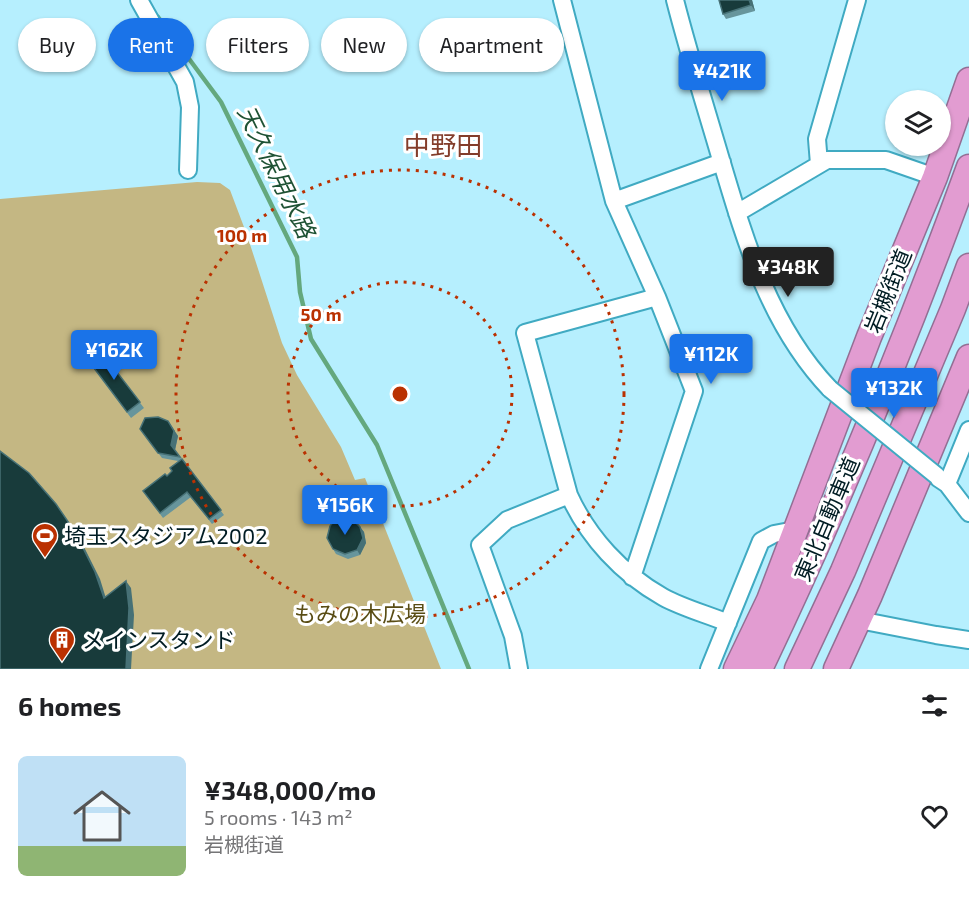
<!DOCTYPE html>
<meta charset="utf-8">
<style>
body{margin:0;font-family:"Exo 2","Noto Sans JP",sans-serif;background:#f6f6f6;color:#202124;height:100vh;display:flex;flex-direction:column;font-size:22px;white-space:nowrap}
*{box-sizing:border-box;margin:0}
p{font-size:20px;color:#757577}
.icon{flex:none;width:33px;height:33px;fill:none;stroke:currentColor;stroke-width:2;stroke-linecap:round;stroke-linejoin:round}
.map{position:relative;height:669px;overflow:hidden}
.sheet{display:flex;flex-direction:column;background:#fff;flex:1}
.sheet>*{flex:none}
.guide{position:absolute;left:18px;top:18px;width:600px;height:54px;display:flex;gap:12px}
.buttons{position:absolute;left:885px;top:90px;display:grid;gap:12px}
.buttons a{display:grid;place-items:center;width:66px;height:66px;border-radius:50%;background:#fff;box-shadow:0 2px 4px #0004;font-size:30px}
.price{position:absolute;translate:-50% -51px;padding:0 14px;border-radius:6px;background:#1a73e8;color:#fff;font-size:20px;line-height:39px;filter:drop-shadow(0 2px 3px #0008)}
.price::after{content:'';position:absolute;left:50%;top:36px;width:18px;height:14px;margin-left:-9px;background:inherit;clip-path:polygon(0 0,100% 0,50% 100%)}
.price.current{background:#222;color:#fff}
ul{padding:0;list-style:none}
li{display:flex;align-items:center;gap:18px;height:150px;padding:0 18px}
li span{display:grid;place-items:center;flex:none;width:168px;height:120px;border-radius:9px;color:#555}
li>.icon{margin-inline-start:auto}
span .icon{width:72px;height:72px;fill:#fffc;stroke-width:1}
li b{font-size:26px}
h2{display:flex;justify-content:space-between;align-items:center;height:72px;padding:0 18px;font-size:26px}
.tag{padding:0 21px;border-radius:27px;background:#fff;box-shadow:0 2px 4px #0004;font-size:21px;line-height:54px}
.tag.current{background:#1a73e8;color:#fff}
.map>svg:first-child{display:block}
.park{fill:#c4b783}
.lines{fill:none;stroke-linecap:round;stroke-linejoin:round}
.stream{stroke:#64a87e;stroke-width:4.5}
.minor-casing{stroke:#40aac2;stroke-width:20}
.highway-casing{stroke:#936f94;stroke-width:27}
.minor{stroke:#fff;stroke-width:16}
.highway{stroke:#e29cd1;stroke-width:24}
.minor-bridge-casing{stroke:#40aac2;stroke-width:20;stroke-linecap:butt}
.minor-bridge{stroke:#fff;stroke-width:16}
.wall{fill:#67959c}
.shaded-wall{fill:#477176}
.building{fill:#183b3b;stroke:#477176;stroke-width:1.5}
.ring{fill:none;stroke:#ba3101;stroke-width:3;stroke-dasharray:3 6}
.labels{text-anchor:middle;stroke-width:6;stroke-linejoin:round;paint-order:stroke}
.street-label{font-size:22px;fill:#001c23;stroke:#fff}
.poi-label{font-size:22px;fill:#001c23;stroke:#fff;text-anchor:start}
.park-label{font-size:22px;fill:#594c14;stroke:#fff}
.water-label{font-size:24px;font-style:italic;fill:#1e5234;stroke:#fff}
.quarter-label{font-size:26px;fill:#833d2b;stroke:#fff}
.centre{fill:#ba3101;stroke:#fff;stroke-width:3}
.ring-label{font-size:18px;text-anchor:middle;font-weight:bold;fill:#ba3101;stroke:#fff;stroke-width:6;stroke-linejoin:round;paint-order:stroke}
</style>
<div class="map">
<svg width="969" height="669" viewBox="0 0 969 669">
<rect width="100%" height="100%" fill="#b6effe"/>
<path class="park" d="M197,182L220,183L230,190L247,235L282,343L297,375L341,447L355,480L365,478L441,669H0V199Z"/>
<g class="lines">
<path class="stream" d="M158,17L221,102L297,257L300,292L311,339L377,445L469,669"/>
<defs>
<path id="minor" d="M139,0L185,82L190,107L188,170
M562,0L614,201L657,297L694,391L632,577
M675,0C688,51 704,102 719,153C744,237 768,324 830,389
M819,164L817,139L857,0
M614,201L722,162
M737,213L827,160H886L935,177
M657,297L525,333L569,495C588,537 622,574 663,597C683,608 706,614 728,623
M938,478L947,484L969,513
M947,484L969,430
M859,620L936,635L969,640
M519,669L513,636L480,545L507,520L569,495
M709,669L761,541L774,534L795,530"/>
<path id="highway" d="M736,669L769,600L869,337L935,177L969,80
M760,669C838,506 907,337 969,167
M797,669L843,571L953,309L969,266
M836,669L870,595L969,357"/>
</defs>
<use href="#minor" class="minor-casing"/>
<use href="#highway" class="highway-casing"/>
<use href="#minor" class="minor"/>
<use href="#highway" class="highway"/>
<defs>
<path id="minor-bridge" d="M830,389L937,476"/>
</defs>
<use href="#minor-bridge" class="minor-bridge-casing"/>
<use href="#minor-bridge" class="minor-bridge"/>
</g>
<path class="wall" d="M719,0H752L755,11L726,19L723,14Z
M100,350L144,408L131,418L88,360Z
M168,421L178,436L175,450L224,515L212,524L191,497L163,518L143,491L167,476L172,471L178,461L162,458L140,429Z
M360,527L364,532L366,543L360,555L348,559L336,554L333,549Z"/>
<path class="shaded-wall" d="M749,0H752L755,11L751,5Z
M168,421L178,436L175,450L171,445Z
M56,504L80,539L100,579L108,605L104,598Z
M360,527L364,532L366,543L360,555L357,550Z
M126,581L131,588L134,615L131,669H126Z"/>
<path class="building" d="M719,0H749L751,5L723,14Z
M100,350L140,402L127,412L88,360Z
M158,417L168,421L174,431L171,445L180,457L158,453L140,429L145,418Z
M0,451L29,473L56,504L75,532L95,572L104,598L126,581L129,608L126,669H0Z
M182,459L221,510L209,519L187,492L160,513L143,491L165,474L167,476L172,471L170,468Z
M346,518L352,519L360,527L363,538L357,550L345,554L333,549L327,538L330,526L334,521Z"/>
<g class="ring">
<circle cx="400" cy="394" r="112"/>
<circle cx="400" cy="394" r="224"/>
</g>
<defs>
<symbol id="stadium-pin" viewBox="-11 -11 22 30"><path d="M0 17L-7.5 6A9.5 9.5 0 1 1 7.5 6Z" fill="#ba3101" stroke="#fff"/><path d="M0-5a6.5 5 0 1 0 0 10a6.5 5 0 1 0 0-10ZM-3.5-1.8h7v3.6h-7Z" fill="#fff"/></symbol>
<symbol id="building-pin" viewBox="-11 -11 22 30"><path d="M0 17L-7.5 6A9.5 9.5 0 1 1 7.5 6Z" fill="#ba3101" stroke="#fff"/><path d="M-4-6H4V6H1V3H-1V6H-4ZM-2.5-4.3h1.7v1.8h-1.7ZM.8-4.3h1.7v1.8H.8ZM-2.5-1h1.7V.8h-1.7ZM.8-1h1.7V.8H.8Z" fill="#fff"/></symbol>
</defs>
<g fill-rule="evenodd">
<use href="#stadium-pin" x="30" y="521" width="30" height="40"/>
<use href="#building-pin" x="47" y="625" width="30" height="40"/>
</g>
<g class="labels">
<g class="street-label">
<text transform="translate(888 291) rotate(-68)" y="8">岩槻街道</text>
<text transform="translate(827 519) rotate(-67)" y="8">東北自動車道</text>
</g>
<g class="poi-label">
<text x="64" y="544">埼玉スタジアム2002</text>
<text x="82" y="648">メインスタンド</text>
</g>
<g class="park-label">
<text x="360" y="622">もみの木広場</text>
</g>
<g class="water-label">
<text transform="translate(276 172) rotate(64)" y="8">天久保用水路</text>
</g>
<g class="quarter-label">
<text x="443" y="155">中野田</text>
</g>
</g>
<circle cx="400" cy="394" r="9" class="centre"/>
<g class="ring-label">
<text x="242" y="242">100 m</text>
<text x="321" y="321">50 m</text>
</g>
</svg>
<div class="buttons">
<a><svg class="icon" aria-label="layers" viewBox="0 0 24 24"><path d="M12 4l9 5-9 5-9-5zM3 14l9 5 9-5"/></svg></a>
</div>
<b class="price" style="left:722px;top:102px">¥421K</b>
<b class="price current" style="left:788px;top:298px">¥348K</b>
<b class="price" style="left:114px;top:381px">¥162K</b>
<b class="price" style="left:711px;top:385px">¥112K</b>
<b class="price" style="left:894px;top:419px">¥132K</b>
<b class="price" style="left:345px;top:536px">¥156K</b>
<div class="guide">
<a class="tag">Buy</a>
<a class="tag current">Rent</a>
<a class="tag">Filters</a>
<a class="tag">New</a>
<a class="tag">Apartment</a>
</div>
</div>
<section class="sheet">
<h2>6 homes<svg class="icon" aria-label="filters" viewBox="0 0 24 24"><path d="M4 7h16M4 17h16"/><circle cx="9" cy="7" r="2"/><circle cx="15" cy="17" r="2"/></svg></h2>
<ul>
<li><span style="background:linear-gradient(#bfe0f5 75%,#8fb573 0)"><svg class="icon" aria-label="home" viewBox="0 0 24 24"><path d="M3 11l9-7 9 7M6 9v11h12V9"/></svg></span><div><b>¥348,000/mo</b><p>5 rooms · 143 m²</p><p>岩槻街道</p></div><svg class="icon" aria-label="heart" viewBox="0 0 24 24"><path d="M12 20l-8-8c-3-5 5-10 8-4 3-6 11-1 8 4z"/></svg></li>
</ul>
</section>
